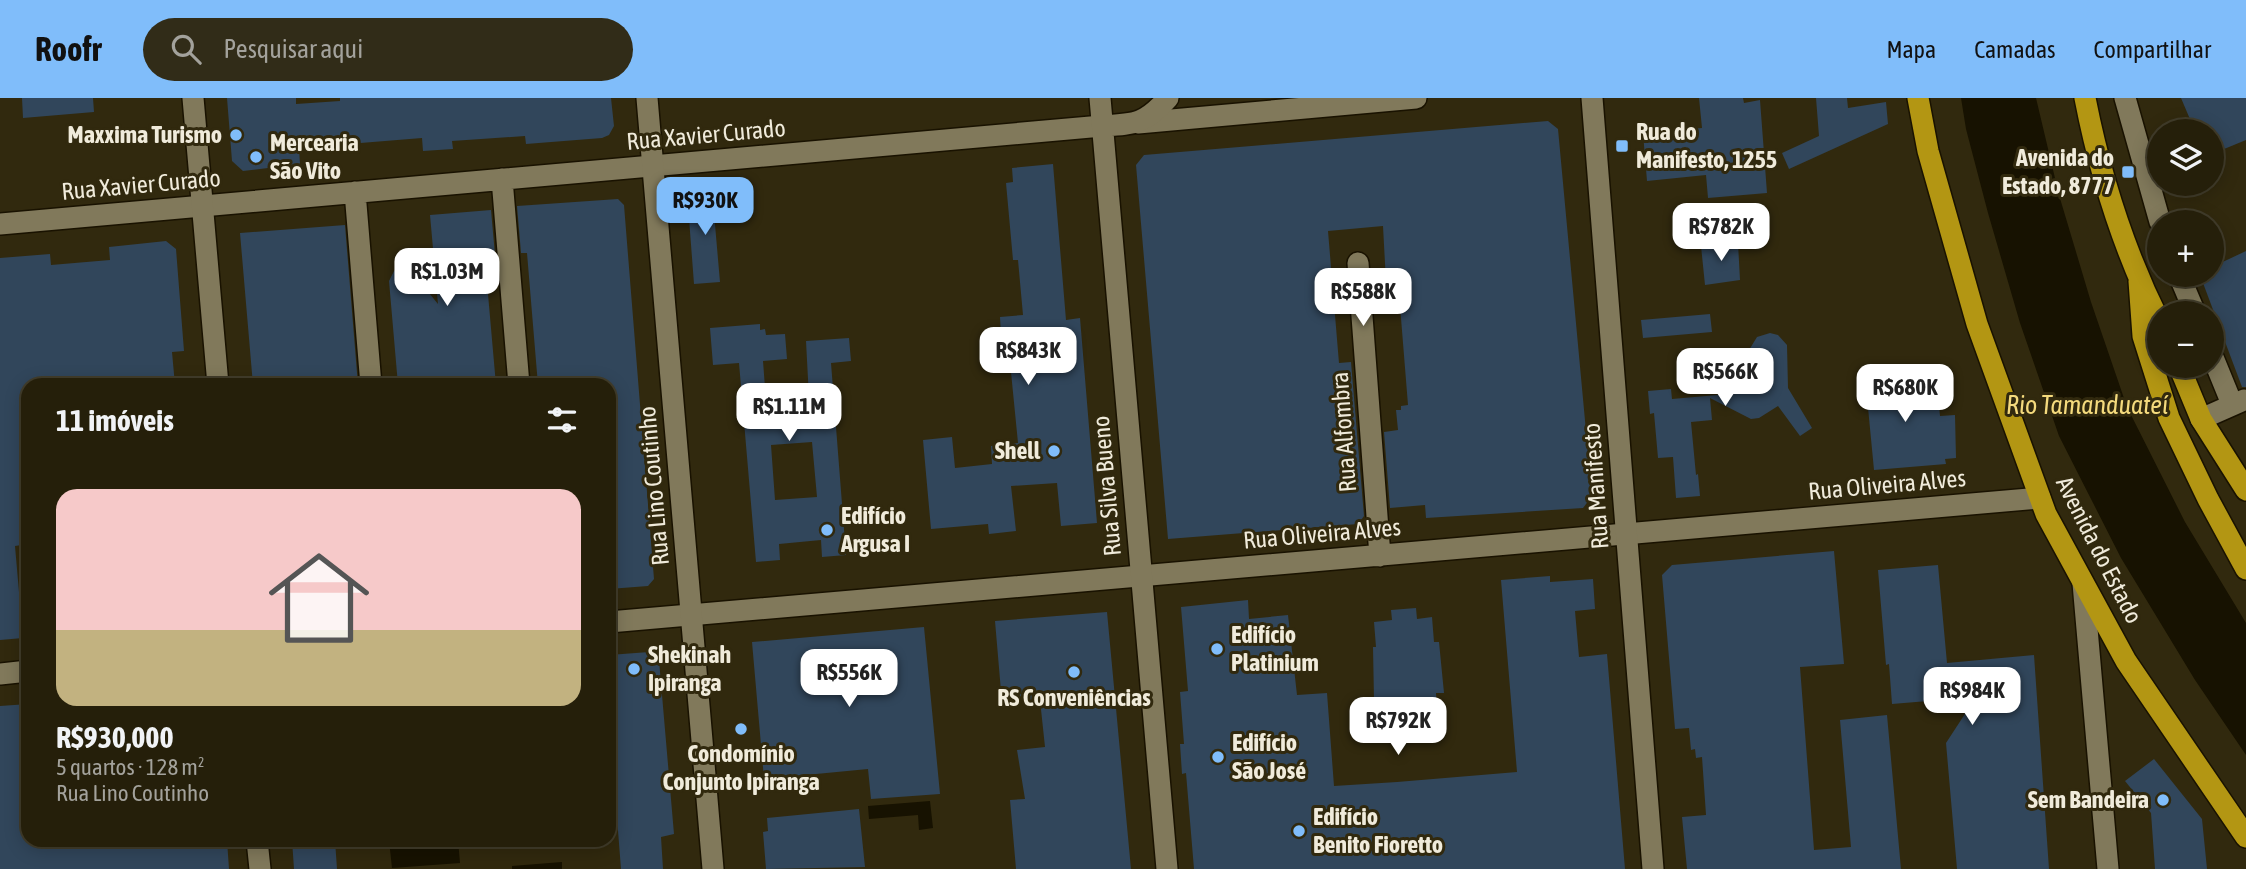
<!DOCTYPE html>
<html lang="pt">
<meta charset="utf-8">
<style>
body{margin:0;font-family:"Asap Condensed",sans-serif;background:#312c18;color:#f1f3f6;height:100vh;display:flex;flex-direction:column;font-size:26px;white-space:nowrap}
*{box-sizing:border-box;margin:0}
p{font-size:23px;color:#a3a29c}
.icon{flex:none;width:38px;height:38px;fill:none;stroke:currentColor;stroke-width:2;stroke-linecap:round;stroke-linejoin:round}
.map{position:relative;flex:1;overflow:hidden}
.panel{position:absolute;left:21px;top:280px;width:595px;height:469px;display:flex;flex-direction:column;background:#251f0a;border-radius:21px;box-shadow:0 4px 18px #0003,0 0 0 2px #423d2b}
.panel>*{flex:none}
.controls{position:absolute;left:2147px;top:21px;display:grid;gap:14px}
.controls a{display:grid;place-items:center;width:77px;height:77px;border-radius:50%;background:#251f0a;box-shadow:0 4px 18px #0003,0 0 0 2px #423d2b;font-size:35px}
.price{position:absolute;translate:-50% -60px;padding:0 16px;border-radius:14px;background:#fff;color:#222;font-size:23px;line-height:46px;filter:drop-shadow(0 2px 4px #0008)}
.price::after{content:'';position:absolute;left:50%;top:42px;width:21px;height:16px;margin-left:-10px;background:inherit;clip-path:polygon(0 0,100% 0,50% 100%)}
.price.active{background:#80bdfa;color:#111}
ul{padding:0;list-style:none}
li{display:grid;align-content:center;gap:14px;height:371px;padding:0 35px}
li span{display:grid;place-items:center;height:217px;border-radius:21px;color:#555}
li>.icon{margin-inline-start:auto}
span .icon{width:126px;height:126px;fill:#fffc;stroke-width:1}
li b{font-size:30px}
h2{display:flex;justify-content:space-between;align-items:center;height:84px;padding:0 35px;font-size:30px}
header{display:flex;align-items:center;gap:42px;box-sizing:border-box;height:98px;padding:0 35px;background:#80bdfa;color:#111}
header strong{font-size:33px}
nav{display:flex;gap:38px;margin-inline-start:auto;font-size:24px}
.search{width:490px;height:63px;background:#312c18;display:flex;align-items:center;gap:18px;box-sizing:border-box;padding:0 24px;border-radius:38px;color:#a3a29c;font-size:26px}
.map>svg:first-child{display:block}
.water{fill:#171201}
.building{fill:#31465b;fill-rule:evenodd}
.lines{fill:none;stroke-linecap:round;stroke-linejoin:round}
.street-casing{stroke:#191200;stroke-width:24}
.secondary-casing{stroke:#191200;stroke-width:24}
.highway-casing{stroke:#191200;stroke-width:24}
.street{stroke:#81795b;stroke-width:21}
.secondary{stroke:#81795b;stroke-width:21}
.highway{stroke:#b39613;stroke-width:21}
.poi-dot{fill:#80bdfa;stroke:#31290e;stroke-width:2.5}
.labels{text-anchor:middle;stroke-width:6;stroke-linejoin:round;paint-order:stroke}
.poi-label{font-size:24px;font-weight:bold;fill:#f0ebdb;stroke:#31290e;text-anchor:start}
.street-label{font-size:24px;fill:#f0ebdb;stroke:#31290e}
.water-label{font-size:26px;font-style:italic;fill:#f4da7d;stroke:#31290e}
</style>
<header>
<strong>Roofr</strong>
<div class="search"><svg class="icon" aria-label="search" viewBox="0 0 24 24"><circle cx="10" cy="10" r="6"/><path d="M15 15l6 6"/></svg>Pesquisar aqui</div>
<nav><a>Mapa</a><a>Camadas</a><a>Compartilhar</a></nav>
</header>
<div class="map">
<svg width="2246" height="771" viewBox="0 0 2246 771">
<rect width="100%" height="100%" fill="#31290e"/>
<path class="water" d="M1961,0H2036L2059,97L2091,204L2127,309L2185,424L2246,525V657L2195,582L2121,460L2059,338L2020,225L1988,115L1966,31Z
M930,703L933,730L919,732L918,717L869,721L868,708Z
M389,742H458L460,765L392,770Z
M562,764V771H512V768Z"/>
<path class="building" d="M22,0H93L94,14L23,20Z
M227,0H296V6L340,3V0H611L614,28L609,37L602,40L526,46L525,38L452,43L453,51L423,53L422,40L299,50L300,66L243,73L232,63Z
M1699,0H1743L1744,5L1760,2L1767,95L1708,100L1706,77L1647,83L1643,35L1702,30Z
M1816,0H1847L1848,10L1886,4L1888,26L1789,71L1782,55L1819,38Z
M2181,0H2246V42L2212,56V33H2195Z
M1548,23L1558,31L1592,398L1583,410L1426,420L1425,407L1390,410L1384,334L1398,332L1396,312H1401V308L1408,307L1398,183L1386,184L1383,128L1328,133L1339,265L1351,264L1364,418L1358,426L1168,441L1136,67L1144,57Z
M1053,66L1066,222L1080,220L1097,425L1061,428L1057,385L1011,388L1016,433L989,436L988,426L931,431L923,342L952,339L955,370L992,366L991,348L1018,345L1009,254H1002L1000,219L1023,217L1018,162H1013L1006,85L1013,84L1012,70Z
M725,95L726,114L714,115L720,184L694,186L688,107L696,98Z
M618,101L624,107L654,481L648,488L609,491V287H538L527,155H521L517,108Z
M491,112L495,157L487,158L485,162L496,287H398L389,183L394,173L403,163L438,206L430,117Z
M345,127L358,287H253L240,135Z
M166,143L176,151L184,253L172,254L175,287H28V446L15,448L23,540L0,542V160L50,156L51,167L110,162L109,149Z
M1738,145L1740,182L1705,187L1701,148Z
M2246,153V289H2242L2200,177H2212V169Z
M1710,216L1712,234L1643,240L1641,222Z
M760,226V232L765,231L766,237L785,236L787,261L763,263L766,303L809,300L806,243L849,240L851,263L831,265L846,457L822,459L821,442L779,446L780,462L756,464L739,265L713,267L710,230ZM812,344L817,399L775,402L771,347Z
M1770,235L1778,237L1787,247L1788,290L1812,330L1800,338L1778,308L1759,320L1751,321L1710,300L1712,322L1691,324L1696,377L1698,376L1700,398L1676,400L1673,359L1658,360L1654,315L1650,316L1648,293L1671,291L1672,301L1740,295L1737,257H1746L1757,239Z
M1893,266V270L1905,268L1908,296H1913L1915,310L1939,308L1940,318L1955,317L1956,360L1945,361L1946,366L1874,372L1864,268Z
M1834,453L1844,566L1800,569L1814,752L1851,749L1840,622L1887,617L1901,771H1687L1682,719L1706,717L1702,659L1696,660L1695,651L1691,652L1689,630L1675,631L1662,477L1672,467Z
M1938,467L1947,565L2034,557L2049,771H1957L1946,645L1976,599L1892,606L1889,566L1886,567L1878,472Z
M1550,478V484L1593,481L1595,511L1575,513L1579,559L1607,556L1625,771H1194L1186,675L1182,676L1180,646H1184L1180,594L1188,593L1181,509L1248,502L1249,521L1288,517L1297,597L1327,595L1334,688L1397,684L1517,674L1501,482Z
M1416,510L1417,521L1432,519L1434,544H1439L1444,595H1436L1438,626H1425L1426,633L1399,635L1398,629L1386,630L1384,601L1374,602L1373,549H1376L1374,524L1392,522L1391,512Z
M1107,514L1131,771H1016L1010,702L1025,701L1017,652L1045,649L1040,602L1002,605L995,523Z
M924,529L940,696L871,701L868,671L764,681L752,544Z
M649,554L659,562L674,736L661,739L663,771H621L612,656H609V557Z
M28,606V742H227L229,771H0V608Z
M2154,661L2202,721L2207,771H2155L2151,715L2125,683Z
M859,711L865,769L766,771L763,734L768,733L767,720Z
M292,742H335L337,771H294Z"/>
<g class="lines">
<defs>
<path id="street" d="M2125,0L2160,124
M1138,25L1416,0
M502,81L519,287
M355,94L371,287
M0,126L1102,28
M1358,165L1380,458
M2179,177L2195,215
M2212,257L2232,306
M2201,321L2244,302
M2083,485L2108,771
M609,524L2040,400
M0,576L28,573"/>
<path id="secondary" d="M193,0L218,287
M647,0L713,771
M1100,0L1167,771
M1592,0L1653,771
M1102,28C1136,26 1145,26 1168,0
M257,742L260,771"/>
<path id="highway" d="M1918,0L1928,53L1977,226L2046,416L2126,563L2246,739
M2085,0C2100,77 2125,155 2160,225
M2139,183L2143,238L2169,320L2208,401L2246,471
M2179,268L2201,321L2246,392"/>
</defs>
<use href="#street" class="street-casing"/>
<use href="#secondary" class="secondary-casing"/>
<use href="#highway" class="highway-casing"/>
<use href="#street" class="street"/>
<use href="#secondary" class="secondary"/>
<use href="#highway" class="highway"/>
</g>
<g class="poi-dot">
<circle cx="236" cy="37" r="7"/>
<rect x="1615" y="41" width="14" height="14" rx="3.5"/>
<circle cx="256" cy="59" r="7"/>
<rect x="2121" y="67" width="14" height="14" rx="3.5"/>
<circle cx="1054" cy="353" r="7"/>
<circle cx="827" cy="432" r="7"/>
<circle cx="1217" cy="551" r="7"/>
<circle cx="634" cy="571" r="7"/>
<circle cx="1074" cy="574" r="7"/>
<circle cx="741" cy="631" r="7"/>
<circle cx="1218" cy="659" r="7"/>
<circle cx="2163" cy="702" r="7"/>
<circle cx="1299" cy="733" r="7"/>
</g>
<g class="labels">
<g class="poi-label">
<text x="1636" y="42">Rua do<tspan x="1636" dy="28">Manifesto, 1255</tspan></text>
<text x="222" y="45" text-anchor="end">Maxxima Turismo</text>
<text x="270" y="53">Mercearia<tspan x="270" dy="28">São Vito</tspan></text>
<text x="2114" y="68" text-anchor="end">Avenida do<tspan x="2114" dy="28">Estado, 8777</tspan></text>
<text x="1040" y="361" text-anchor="end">Shell</text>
<text x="841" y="426">Edifício<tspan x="841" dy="28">Argusa I</tspan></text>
<text x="1231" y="545">Edifício<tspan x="1231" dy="28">Platinium</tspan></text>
<text x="648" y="565">Shekinah<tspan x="648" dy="28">Ipiranga</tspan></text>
<text x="1074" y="608" text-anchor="middle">RS Conveniências</text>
<text x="1232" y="653">Edifício<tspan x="1232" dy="28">São José</tspan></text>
<text x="741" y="664" text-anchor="middle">Condomínio<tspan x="741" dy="28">Conjunto Ipiranga</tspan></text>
<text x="2149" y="710" text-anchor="end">Sem Bandeira</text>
<text x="1313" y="727">Edifício<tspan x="1313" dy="28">Benito Fioretto</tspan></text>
</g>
<g class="street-label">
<text transform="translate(706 37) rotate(-5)" y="8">Rua Xavier Curado</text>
<text transform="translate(141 87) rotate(-5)" y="8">Rua Xavier Curado</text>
<text transform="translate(1344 334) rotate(-94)" y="8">Rua Alfombra</text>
<text transform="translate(1887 387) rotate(-5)" y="8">Rua Oliveira Alves</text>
<text transform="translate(654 388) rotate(-95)" y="8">Rua Lino Coutinho</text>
<text transform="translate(1107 388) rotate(-95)" y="8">Rua Silva Bueno</text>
<text transform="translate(1596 388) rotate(-94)" y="8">Rua Manifesto</text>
<text transform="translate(1322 436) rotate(-5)" y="8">Rua Oliveira Alves</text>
<text transform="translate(2099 452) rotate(63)" y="8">Avenida do Estado</text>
</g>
<g class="water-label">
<text x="2087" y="316">Rio Tamanduateí</text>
</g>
</g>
</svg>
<div class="controls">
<a><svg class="icon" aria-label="layers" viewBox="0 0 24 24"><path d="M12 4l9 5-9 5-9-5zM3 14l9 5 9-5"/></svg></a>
<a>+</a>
<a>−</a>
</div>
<b class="price active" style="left:705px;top:139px">R$930K</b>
<b class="price" style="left:1721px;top:165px">R$782K</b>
<b class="price" style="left:447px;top:210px">R$1.03M</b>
<b class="price" style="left:1363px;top:230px">R$588K</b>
<b class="price" style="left:1028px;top:289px">R$843K</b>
<b class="price" style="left:1725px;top:310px">R$566K</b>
<b class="price" style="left:1905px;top:326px">R$680K</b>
<b class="price" style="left:789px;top:345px">R$1.11M</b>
<b class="price" style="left:849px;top:611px">R$556K</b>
<b class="price" style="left:1972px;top:629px">R$984K</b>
<b class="price" style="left:1398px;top:659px">R$792K</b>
<section class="panel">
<h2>11 imóveis<svg class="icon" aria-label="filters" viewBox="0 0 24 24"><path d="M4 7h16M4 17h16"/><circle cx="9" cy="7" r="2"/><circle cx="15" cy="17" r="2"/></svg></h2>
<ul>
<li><span style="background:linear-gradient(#f6c9c9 65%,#c2b280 0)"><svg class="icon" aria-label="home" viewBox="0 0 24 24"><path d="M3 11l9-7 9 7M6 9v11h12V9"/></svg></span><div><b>R$930,000</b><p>5 quartos · 128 m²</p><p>Rua Lino Coutinho</p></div></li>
</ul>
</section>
</div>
